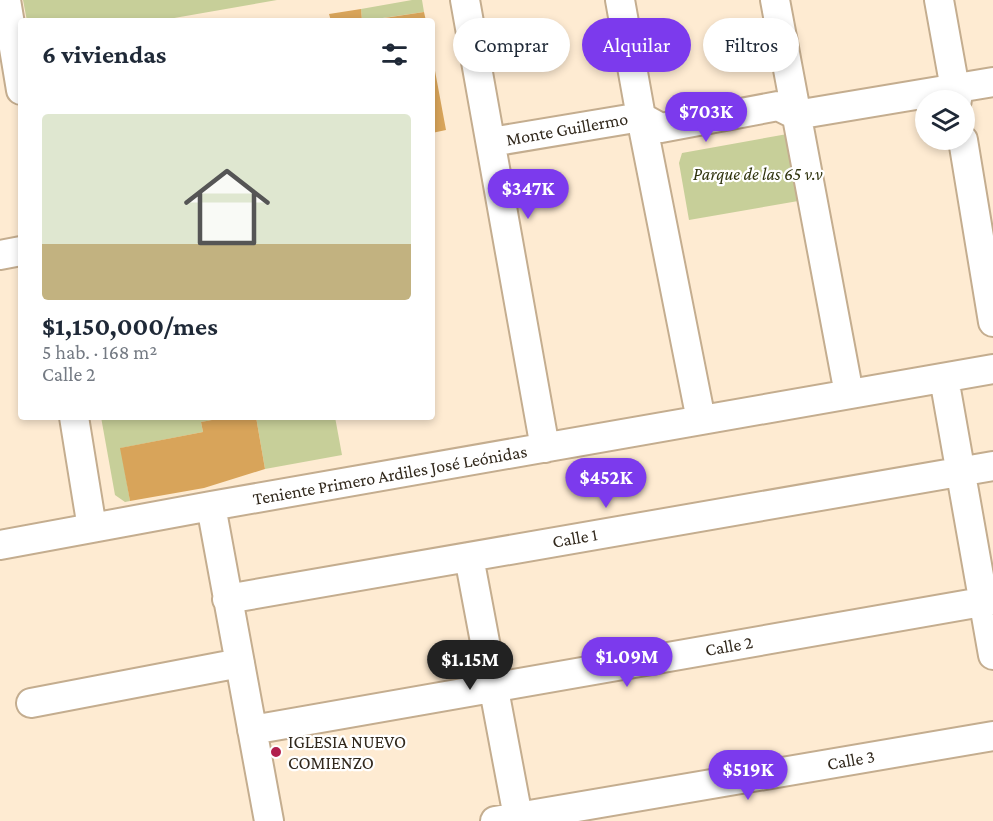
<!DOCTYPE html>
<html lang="es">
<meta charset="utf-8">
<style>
body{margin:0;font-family:"Crimson Pro",serif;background:#f6f6f7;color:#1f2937;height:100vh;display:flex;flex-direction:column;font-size:22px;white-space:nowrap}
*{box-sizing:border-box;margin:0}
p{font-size:20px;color:#747a83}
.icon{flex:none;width:33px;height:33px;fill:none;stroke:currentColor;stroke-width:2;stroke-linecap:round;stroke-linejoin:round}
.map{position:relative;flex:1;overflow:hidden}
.panel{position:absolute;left:18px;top:18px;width:417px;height:402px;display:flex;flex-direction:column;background:#fff;border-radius:6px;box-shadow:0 3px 9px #0003}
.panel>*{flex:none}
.guide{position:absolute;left:453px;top:18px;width:450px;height:54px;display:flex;gap:12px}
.controls{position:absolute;left:915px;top:90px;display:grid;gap:12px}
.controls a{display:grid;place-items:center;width:60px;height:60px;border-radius:50%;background:#fff;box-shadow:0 3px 9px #0003;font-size:30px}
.price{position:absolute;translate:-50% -51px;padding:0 14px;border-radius:21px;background:#7c3aed;color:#fff;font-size:20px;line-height:39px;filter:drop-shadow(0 2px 3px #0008)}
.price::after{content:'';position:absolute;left:50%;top:36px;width:18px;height:14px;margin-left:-9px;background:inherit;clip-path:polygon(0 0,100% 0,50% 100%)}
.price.selected{background:#222;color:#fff}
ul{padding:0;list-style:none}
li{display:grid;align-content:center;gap:12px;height:318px;padding:0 24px}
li+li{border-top:2px solid #e0e1e3}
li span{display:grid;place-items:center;height:186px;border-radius:6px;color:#555}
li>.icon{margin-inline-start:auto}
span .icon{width:108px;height:108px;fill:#fffc;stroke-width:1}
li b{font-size:26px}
h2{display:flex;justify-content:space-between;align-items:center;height:72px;padding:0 24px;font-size:26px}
.chip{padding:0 21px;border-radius:27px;background:#fff;box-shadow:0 3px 9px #0003;font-size:21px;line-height:54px}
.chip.selected{background:#7c3aed;color:#fff}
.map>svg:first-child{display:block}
.green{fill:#c7cf99}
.building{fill:#d8a45a}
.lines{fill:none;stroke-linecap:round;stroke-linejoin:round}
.minor-casing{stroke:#c4ad8f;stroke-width:32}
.minor{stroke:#fff;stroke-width:28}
.poi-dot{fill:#b11f4c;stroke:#fff;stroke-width:2}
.labels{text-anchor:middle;stroke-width:4.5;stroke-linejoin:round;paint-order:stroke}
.street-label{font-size:18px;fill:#31281c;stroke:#fff}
.park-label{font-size:18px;font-style:italic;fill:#30340f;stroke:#fff}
.poi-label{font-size:18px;fill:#31281c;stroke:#fff;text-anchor:start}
</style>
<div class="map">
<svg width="993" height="821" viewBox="0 0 993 821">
<rect width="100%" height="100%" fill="#feebd2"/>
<path class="green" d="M23,0H277L157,21H27Z
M412,0H422L424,12L362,21L361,9Z
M793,133L804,200L689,220L679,163L682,153Z
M101,417H228L201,422L203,432L121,448L130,501L125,502L115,495Z
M256,417H335L342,455L265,469Z"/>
<path class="building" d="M361,9L362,21H331L329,14Z
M424,12L426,21H371V20Z
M433,60L446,130L432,133V61Z
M228,417H256L265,469L204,488L130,501L120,448L203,432L201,422Z"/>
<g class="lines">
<defs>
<path id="minor" d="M6,0L21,90
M465,0L545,448
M620,0L641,117L701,420
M775,0L849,394
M939,0L957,100
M963,140L993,322
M491,142L641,117L661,128L778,106L796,115L993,82
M0,255L21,251
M944,378L993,655
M74,417L92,528
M211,506L269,821
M0,545L211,506L993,369
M469,557L518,817
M227,599L993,466
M31,703L240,663
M252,730L993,600
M495,821L993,736"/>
</defs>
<use href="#minor" class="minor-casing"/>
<use href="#minor" class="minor"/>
</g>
<circle class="poi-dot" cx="276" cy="752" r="6"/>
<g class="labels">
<g class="street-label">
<text transform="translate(567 129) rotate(-10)" y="6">Monte Guillermo</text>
<text transform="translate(390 475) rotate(-10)" y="6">Teniente Primero Ardiles José Leónidas</text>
<text transform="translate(575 538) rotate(-10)" y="6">Calle 1</text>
<text transform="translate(729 646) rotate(-10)" y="6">Calle 2</text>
<text transform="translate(851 760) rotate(-10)" y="6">Calle 3</text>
</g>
<g class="park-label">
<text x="758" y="180">Parque de las 65 v.v</text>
</g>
<g class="poi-label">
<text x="288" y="748">IGLESIA NUEVO<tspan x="288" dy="21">COMIENZO</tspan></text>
</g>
</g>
</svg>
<div class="controls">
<a><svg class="icon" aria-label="layers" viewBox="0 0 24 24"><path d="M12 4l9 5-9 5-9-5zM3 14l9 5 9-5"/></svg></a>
</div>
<b class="price" style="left:706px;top:143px">$703K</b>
<b class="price" style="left:528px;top:220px">$347K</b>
<b class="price" style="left:606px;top:509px">$452K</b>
<b class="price" style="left:627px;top:688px">$1.09M</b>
<b class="price selected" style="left:470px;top:691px">$1.15M</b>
<b class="price" style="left:748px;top:801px">$519K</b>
<div class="guide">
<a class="chip">Comprar</a>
<a class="chip selected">Alquilar</a>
<a class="chip">Filtros</a>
</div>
<section class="panel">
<h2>6 viviendas<svg class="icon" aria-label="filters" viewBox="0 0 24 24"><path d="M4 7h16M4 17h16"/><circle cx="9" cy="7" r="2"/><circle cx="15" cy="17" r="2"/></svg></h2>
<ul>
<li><span style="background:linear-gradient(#dfe7d0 70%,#c2b280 0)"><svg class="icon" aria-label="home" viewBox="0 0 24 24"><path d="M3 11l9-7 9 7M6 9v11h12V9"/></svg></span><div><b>$1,150,000/mes</b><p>5 hab. · 168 m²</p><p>Calle 2</p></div></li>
</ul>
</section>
</div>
